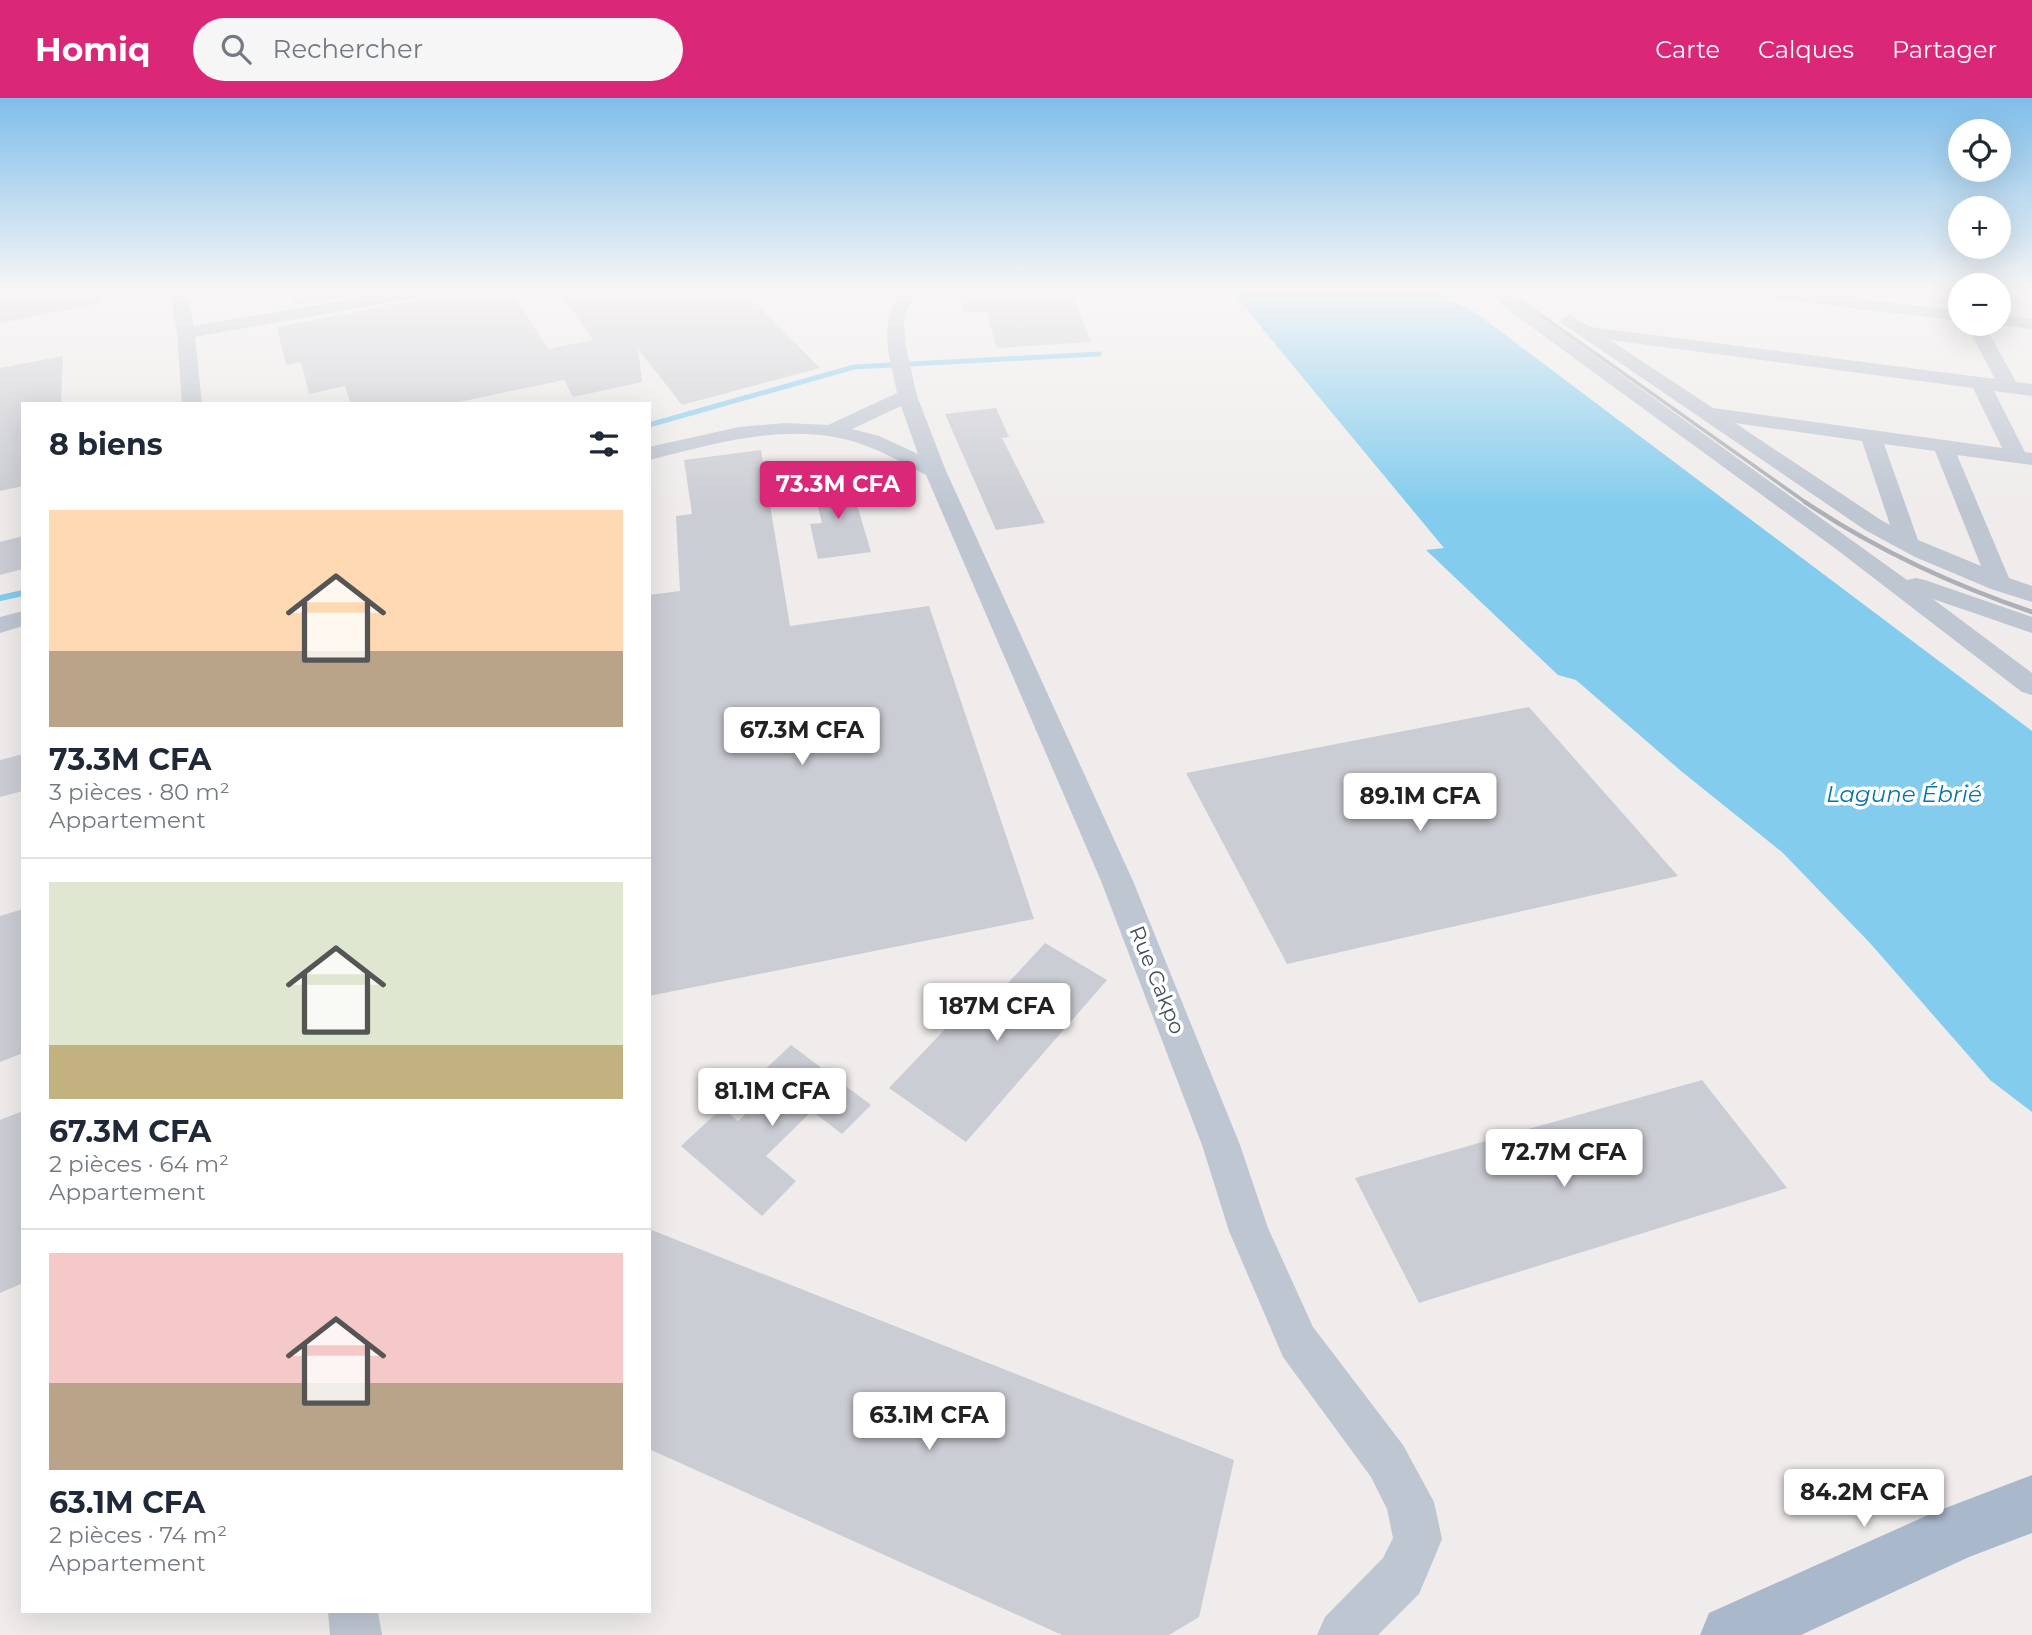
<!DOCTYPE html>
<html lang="fr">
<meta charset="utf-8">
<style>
body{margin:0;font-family:Montserrat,sans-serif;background:#f6f6f7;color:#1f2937;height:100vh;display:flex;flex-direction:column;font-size:26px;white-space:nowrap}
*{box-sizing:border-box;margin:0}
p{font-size:23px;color:#747a83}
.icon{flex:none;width:38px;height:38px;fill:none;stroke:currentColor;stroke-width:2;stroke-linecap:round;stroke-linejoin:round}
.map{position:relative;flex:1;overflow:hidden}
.sheet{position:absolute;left:21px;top:304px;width:630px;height:1211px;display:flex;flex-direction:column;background:#fff;border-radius:0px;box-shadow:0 7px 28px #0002}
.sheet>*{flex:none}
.buttons{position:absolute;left:1948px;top:21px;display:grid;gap:14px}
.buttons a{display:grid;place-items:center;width:63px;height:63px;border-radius:50%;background:#fff;box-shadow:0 7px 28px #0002;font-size:35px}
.price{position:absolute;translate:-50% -60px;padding:0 16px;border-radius:7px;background:#fff;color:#222;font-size:23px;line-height:46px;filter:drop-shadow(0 2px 4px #0008)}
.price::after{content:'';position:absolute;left:50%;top:42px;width:21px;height:16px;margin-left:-10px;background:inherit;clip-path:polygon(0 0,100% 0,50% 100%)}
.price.selected{background:#db2777;color:#fff}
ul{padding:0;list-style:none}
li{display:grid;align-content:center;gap:14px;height:371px;padding:0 28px}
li+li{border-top:2px solid #e0e1e3}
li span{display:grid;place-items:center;height:217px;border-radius:0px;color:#555}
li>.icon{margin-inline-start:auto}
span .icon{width:126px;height:126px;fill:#fffc;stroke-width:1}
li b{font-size:30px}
h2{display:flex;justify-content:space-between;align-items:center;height:84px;padding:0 28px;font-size:30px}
header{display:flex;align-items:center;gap:42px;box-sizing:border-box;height:98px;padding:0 35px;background:#db2777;color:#fff}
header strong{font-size:33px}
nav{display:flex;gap:38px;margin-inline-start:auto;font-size:24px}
.search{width:490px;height:63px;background:#f6f6f7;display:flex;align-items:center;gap:18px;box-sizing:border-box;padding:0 24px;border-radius:38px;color:#747a83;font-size:26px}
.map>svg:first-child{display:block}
.water{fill:#83cced}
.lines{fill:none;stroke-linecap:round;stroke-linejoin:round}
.stream-far1{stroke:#83cced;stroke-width:5}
.stream{stroke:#83cced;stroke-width:6}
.building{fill:#cbcdd4}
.minor{fill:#bec6d2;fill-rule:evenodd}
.major{fill:#aab8cc;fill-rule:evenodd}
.rail-far1{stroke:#adb0b6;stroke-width:3.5}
.rail{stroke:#adb0b6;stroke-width:4.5}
.labels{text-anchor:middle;stroke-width:7;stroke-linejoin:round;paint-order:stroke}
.street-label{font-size:21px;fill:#444d59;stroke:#fff}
.water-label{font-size:23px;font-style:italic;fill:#0975a7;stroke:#fff}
</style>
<header>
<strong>Homiq</strong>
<div class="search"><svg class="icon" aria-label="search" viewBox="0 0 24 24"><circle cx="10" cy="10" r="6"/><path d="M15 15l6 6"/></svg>Rechercher</div>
<nav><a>Carte</a><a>Calques</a><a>Partager</a></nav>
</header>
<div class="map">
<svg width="2032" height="1537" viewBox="0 0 2032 1537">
<rect width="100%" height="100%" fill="#efeceb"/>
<path class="water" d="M1232,194H1438L1447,202L1472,212L2032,633V1014L1990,982L1870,845L1782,754L1681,673L1576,582L1558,577L1426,452L1444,450Z"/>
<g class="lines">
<path class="stream-far1" d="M649,327L854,269L1099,256"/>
<path class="stream" d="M0,500L23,495"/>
</g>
<path class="building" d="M0,194H100L101,205L0,225Z
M291,194H378L295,208Z
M429,194H466L467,201L512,194L548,251L593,242L559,194H744L820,270L682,307L638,251L642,284L573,299L564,282L450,306H351L345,288L309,296L301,264L286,267L277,229L419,202Z
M958,194H1071L1091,244L997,250L987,214L963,215Z
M63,258L61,306H23V388L0,393V270Z
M996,310L1009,339L1002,340L1045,425L996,432L945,316Z
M761,352L790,528L929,508L1034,821L649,898V497L680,493L676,418L692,416L684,362Z
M849,380L871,454L818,461L810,426L822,425L812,385Z
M23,438V471L0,477V444Z
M1529,609L1678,778L1287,866L1186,675Z
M23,656V693L0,699V662Z
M23,811V955L0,964V818Z
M1045,845L1107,882L966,1044L889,990L972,903L984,911Z
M791,947L871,1007L842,1036L812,1013L766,1058L796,1083L762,1118L681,1048L722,1010L738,1023L774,989L759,977Z
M1702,982L1787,1090L1419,1205L1355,1080Z
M23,1013V1185L0,1195V1022Z
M649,1131L1234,1362L1199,1519L1169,1537H1062L649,1351Z"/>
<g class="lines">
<path class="minor" d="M170,194H186L194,228L392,194H427L419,199L195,239L202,306H182L177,235Z
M903,194H920L908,209L904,224L906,249L917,298L946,373L1133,783L1240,1047L1268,1130L1313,1229L1403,1347L1434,1404L1442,1441L1435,1458L1419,1496L1378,1537H1317L1325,1519L1383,1460L1393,1440L1387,1411L1371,1379L1283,1259L1229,1133L1202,1047L1101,783L926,377C902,364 878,351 852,343C786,324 713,346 649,362V349L739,329L785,325L828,327L897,295C890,258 876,225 903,194ZM901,308L918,356L879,338L852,331Z
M1496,194H1512V198L1907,482L1916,480L1925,482L2032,519V535L1933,501L2032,575V597L2022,594L1836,451L1500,206L1494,198Z
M1755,194H1802L1960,213V223L1763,199Z
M1569,217L1591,229L1995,281L1966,226H1984L2016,284L2032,286V298L1994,293L2025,354L2032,355V367L1957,357L2009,480L2032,488V504L1991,491L1915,459L1865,432L1563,226L1560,222ZM1610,242L1973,290L2002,350L1713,310ZM1735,325L1862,343L1890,427L1881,422ZM1884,346L1935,353L1981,468L1918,442Z
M1998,217L2032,221V231L1992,226H1998Z
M23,513V528L0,535V519Z
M328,1514H378L382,1537H330Z"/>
<path class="major" d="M2032,1377V1435L1969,1459L1801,1537H1700L1709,1515L1935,1414Z"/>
<path class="rail-far1" d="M1520,202L1808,406"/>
<path class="rail" d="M1805,404C1875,451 1953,487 2032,514"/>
</g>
<linearGradient id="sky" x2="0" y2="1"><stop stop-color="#7fbeea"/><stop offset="0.47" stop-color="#f8f6f6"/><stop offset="1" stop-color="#f8f6f6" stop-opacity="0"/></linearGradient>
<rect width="2032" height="409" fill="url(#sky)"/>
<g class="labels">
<g class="street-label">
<text transform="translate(1157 882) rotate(68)" y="7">Rue Cakpo</text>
</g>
<g class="water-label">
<text x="1904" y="704">Lagune Ébrié</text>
</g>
</g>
</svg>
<div class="buttons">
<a><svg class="icon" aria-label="locate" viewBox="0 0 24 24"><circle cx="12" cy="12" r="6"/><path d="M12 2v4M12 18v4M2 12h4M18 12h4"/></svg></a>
<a>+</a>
<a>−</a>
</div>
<b class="price selected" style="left:838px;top:423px">73.3M CFA</b>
<b class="price" style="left:802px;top:669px">67.3M CFA</b>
<b class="price" style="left:1420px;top:735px">89.1M CFA</b>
<b class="price" style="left:997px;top:945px">187M CFA</b>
<b class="price" style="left:772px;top:1030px">81.1M CFA</b>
<b class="price" style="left:1564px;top:1091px">72.7M CFA</b>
<b class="price" style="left:929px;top:1354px">63.1M CFA</b>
<b class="price" style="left:1864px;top:1431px">84.2M CFA</b>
<section class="sheet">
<h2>8 biens<svg class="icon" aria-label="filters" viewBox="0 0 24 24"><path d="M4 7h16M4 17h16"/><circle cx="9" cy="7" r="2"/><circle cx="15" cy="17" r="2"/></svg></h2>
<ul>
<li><span style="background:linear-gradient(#ffd9b3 65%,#b9a48a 0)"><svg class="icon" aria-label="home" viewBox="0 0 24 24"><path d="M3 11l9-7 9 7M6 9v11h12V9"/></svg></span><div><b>73.3M CFA</b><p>3 pièces · 80 m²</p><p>Appartement</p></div></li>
<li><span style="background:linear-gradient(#dfe7d0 75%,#c2b280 0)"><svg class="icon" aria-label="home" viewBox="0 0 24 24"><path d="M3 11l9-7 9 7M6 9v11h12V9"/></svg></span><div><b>67.3M CFA</b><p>2 pièces · 64 m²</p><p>Appartement</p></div></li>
<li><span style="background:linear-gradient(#f6c9c9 60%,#b9a48a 0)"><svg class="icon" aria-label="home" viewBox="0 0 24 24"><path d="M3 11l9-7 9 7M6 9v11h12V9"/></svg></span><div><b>63.1M CFA</b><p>2 pièces · 74 m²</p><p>Appartement</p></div></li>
</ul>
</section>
</div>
